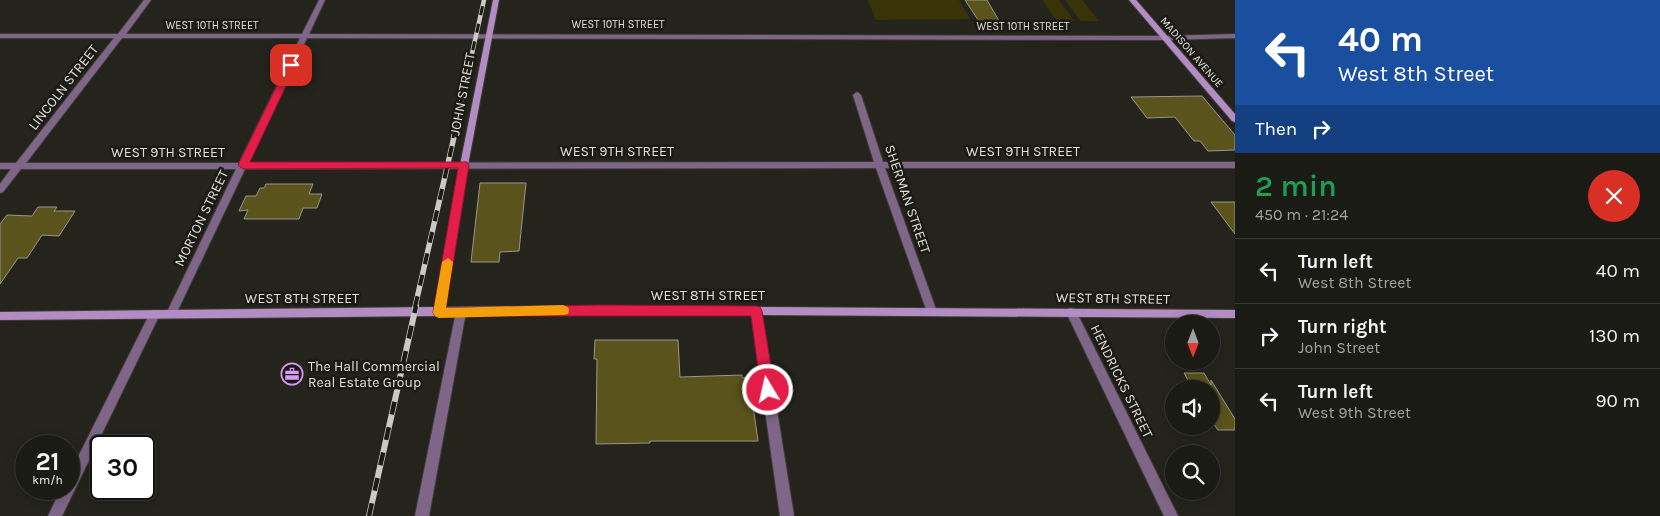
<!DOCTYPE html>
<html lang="en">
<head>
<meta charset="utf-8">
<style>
  :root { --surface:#1b1b16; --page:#24241f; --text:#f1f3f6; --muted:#a0a1a1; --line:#393935 }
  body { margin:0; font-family:Karla,sans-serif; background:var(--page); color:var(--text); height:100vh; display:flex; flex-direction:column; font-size:19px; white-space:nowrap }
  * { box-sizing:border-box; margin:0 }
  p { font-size:16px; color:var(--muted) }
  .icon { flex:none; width:28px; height:28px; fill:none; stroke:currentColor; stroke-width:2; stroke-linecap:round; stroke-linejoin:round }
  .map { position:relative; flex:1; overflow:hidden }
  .sheet { display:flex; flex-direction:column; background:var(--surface); width:425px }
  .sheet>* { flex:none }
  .top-card { background:#1a4fa0; color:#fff; overflow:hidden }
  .needle { width:32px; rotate:180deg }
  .fabs { position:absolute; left:1165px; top:315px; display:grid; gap:10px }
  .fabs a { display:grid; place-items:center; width:55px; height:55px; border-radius:50%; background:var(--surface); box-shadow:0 2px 12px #0003,0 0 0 1px var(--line); font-size:25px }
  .speed { position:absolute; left:15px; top:435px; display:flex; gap:10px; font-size:25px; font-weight:700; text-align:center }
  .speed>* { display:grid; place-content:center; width:65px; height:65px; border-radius:50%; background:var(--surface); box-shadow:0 2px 12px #0003,0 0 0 1px var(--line); line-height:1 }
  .speed small { font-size:12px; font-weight:400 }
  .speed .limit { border:2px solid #111; border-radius:8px; background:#fff; color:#111 }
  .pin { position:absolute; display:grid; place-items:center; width:42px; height:42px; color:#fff; margin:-21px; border-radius:10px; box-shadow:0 2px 8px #0006 }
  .me { position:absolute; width:55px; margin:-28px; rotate:351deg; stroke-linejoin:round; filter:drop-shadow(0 0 4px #0008) }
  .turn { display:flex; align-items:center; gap:18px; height:105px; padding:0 20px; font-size:22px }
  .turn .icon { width:65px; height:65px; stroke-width:2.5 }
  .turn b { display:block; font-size:35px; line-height:42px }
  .then { display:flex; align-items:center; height:48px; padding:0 20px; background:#0003; gap:10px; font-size:19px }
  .round { display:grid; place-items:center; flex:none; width:52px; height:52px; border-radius:26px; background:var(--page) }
  .summary { display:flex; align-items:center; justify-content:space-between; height:85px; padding:0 20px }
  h1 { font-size:30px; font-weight:600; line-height:38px; color:#1e9e55 }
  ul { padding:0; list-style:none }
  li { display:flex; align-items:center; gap:15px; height:65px; padding:0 20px; border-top:1px solid var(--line) }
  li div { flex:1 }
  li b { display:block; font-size:19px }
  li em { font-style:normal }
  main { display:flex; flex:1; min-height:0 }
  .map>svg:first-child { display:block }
</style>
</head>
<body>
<main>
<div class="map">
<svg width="1235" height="516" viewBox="0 0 1235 516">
  <rect width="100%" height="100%" fill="#24241d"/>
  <g fill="#393408">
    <path d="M 868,0 L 959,0 L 970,19 L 876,20 Z"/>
    <path d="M 1042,0 L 1059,0 L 1074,21 L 1057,21 Z"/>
    <path d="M 1065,0 L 1082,0 L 1099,21 L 1081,21 Z"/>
  </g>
  <g fill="#5a531b" stroke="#98978f">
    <path d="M 965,0 L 987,0 L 1002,26 L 982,26 Z"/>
    <path d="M 1202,96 L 1235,135 L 1235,150 L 1208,151 L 1200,141 L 1194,141 L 1175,117 L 1147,118 L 1131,97 Z"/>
    <path d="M 480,183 L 526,183 L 519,251 L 500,252 L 499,262 L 471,262 Z"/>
    <path d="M 266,184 L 313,184 L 309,194 L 322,194 L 317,208 L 303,208 L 299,219 L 244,219 L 248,210 L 239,211 L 246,196 L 256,196 L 260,188 L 264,188 Z"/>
    <path d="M 1211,202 L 1235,202 L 1235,234 Z"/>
    <path d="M 38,207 L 57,207 L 54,211 L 75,211 L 59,236 L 42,235 L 27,258 L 18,258 L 0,284 L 0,224 L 7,215 L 32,216 Z"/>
    <path d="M 595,340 L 678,340 L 680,377 L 742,375 L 742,378 L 749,377 L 758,441 L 650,441 L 650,443 L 596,444 L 597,359 L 594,359 Z"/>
    <path d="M 1184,373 L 1204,373 L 1211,385 L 1211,380 L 1235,419 L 1235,430 L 1218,430 L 1211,420 L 1211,389 L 1193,389 Z"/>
  </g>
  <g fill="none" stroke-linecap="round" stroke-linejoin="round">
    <g stroke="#3e3e38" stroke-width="2">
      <g id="street">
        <path d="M 144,0 L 151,0 L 126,34 L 302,34 L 319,0 L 325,0 L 309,34 L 1165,36 L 1235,34 L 1235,38 L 1165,40 L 307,38 L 248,163 L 874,162 L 853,95 L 857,92 L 861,95 L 883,162 L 1235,162 L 1235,168 L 885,168 L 937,312 L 936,315 L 932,316 L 928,315 L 927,312 L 876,168 L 245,169 L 176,314 L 175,317 L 171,318 L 167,317 L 166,314 L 236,169 L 21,169 L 3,192 L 0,193 L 0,184 L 11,169 L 0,169 L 0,163 L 16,163 L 114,38 L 0,38 L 0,34 L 118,34 ZM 122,38 L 300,38 L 239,163 L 26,163 Z"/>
        <path d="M 756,307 L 760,308 L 761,311 L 794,516 L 780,516 L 751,311 L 752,308 Z"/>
        <path d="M 461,308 L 465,309 L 466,312 L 429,516 L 415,516 L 456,312 L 457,309 Z"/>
        <path d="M 1071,308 L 1075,309 L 1178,516 L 1164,516 L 1066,312 L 1067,309 Z"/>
        <path d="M 155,310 L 159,311 L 160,314 L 62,516 L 48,516 L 61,489 L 69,489 L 69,475 L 151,311 Z"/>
      </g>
    </g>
    <g stroke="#3e3e38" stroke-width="2">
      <g id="secondary">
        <path d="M 493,0 L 499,0 L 468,165 L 445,307 L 598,306 L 1235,310 L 1235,318 L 598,314 L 443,316 L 439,317 L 435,316 L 0,320 L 0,312 L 435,307 L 460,165 Z"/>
        <path d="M 1129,0 L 1136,0 L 1235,114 L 1235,122 L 1232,121 Z"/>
      </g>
    </g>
    <use href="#street" fill="#7f6689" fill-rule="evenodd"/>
    <use href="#secondary" fill="#b48cc4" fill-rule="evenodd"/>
    <g stroke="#cacac5" stroke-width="4.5">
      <path id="rail-far2" d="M 453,138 L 484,0"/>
    </g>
    <g stroke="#cacac5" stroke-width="5.5">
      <path id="rail-far1" d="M 415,307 L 454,137"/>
    </g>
    <g stroke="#cacac5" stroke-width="6">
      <path id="rail" d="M 369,516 L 416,306"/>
    </g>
    <use href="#rail-far2" stroke="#1b1a14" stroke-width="3" stroke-dasharray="9" stroke-linecap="butt"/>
    <use href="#rail-far1" stroke="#1b1a14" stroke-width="4" stroke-dasharray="11" stroke-linecap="butt"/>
    <use href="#rail" stroke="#1b1a14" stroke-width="4.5" stroke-dasharray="13" stroke-linecap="butt"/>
  </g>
  <path fill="#e11d48" stroke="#92132f" d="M 291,62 L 296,65 L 250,162 L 467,162 L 469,165 L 446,308 L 598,305 L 756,306 L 760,307 L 762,311 L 775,390 L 773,394 L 768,396 L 763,394 L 761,390 L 751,316 L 435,316 L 433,313 L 458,168 L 243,169 L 238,165 L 287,65 Z"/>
  <path fill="#f59e0b" d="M 448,258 L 453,262 L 446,308 L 563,305 L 568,307 L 569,310 L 568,314 L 563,315 L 439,318 L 435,316 L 433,313 L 442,262 Z"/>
  <defs>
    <g id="office-ring" transform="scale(1.125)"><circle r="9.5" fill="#1b1a14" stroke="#db99f6" stroke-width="1.5"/><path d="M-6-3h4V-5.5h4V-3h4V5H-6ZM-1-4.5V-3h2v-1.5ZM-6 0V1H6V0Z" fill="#db99f6"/></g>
  </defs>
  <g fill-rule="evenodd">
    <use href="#office-ring" x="292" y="374"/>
  </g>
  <g text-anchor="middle" stroke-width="5" stroke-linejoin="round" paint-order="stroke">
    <g font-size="11" fill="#e0e0db" stroke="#1b1a14">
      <text x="618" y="28">WEST 10TH STREET</text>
      <text x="212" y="29">WEST 10TH STREET</text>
      <text x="1023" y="30">WEST 10TH STREET</text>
      <text transform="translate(1192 52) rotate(49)" y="4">MADISON AVENUE</text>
    </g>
    <g font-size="14" fill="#e0e0db" stroke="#1b1a14">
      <text transform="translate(63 87) rotate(-52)" y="5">LINCOLN STREET</text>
      <text transform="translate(462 94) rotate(-79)" y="5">JOHN STREET</text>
      <text x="617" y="156">WEST 9TH STREET</text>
      <text x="1023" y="156">WEST 9TH STREET</text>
      <text x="168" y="157">WEST 9TH STREET</text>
      <text transform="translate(908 199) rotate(71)" y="5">SHERMAN STREET</text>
      <text transform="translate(201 218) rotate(-64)" y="5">MORTON STREET</text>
      <text x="708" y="300">WEST 8TH STREET</text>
      <text x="302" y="303">WEST 8TH STREET</text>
      <text transform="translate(1113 298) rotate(1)" y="5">WEST 8TH STREET</text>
      <text transform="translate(1122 381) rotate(64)" y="5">HENDRICKS STREET</text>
    </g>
    <g font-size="14" fill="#e0e0db" stroke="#1b1a14" text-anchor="start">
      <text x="308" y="371">The Hall Commercial<tspan x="308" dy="16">Real Estate Group</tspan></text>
    </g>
  </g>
</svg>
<div class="fabs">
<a><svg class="needle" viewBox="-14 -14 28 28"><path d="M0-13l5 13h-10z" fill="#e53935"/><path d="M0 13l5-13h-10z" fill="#a0a1a1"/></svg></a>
<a><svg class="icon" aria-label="sound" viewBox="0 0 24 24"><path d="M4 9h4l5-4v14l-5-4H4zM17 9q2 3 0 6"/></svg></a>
<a><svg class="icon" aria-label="search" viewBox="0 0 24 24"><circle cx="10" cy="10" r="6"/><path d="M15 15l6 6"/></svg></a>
</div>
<div class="speed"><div>21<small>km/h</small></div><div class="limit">30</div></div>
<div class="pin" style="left:291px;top:65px;background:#d93025"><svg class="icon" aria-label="arrive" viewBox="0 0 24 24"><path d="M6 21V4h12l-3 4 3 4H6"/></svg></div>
<svg class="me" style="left:768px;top:390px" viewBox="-20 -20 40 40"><circle r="17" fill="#e11d48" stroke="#fff" stroke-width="3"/><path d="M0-11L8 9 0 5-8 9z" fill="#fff"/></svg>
</div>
<section class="sheet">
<div class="top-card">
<div class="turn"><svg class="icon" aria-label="left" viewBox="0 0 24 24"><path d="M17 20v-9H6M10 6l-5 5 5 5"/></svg><div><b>40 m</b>West 8th Street</div></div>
<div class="then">Then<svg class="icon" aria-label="right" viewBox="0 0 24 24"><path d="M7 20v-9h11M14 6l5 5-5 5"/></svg></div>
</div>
<div class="summary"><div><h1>2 min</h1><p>450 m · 21:24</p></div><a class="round" style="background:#d93025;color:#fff"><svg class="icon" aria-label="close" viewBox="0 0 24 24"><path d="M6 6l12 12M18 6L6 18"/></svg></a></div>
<ul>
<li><svg class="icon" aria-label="left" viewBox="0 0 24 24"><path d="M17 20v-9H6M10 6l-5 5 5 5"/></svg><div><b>Turn left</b><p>West 8th Street</p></div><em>40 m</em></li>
<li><svg class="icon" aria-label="right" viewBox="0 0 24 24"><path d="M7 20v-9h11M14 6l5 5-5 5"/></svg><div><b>Turn right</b><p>John Street</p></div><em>130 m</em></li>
<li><svg class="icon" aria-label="left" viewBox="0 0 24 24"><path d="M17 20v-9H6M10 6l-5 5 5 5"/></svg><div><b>Turn left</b><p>West 9th Street</p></div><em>90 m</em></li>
</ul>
</section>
</main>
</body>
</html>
